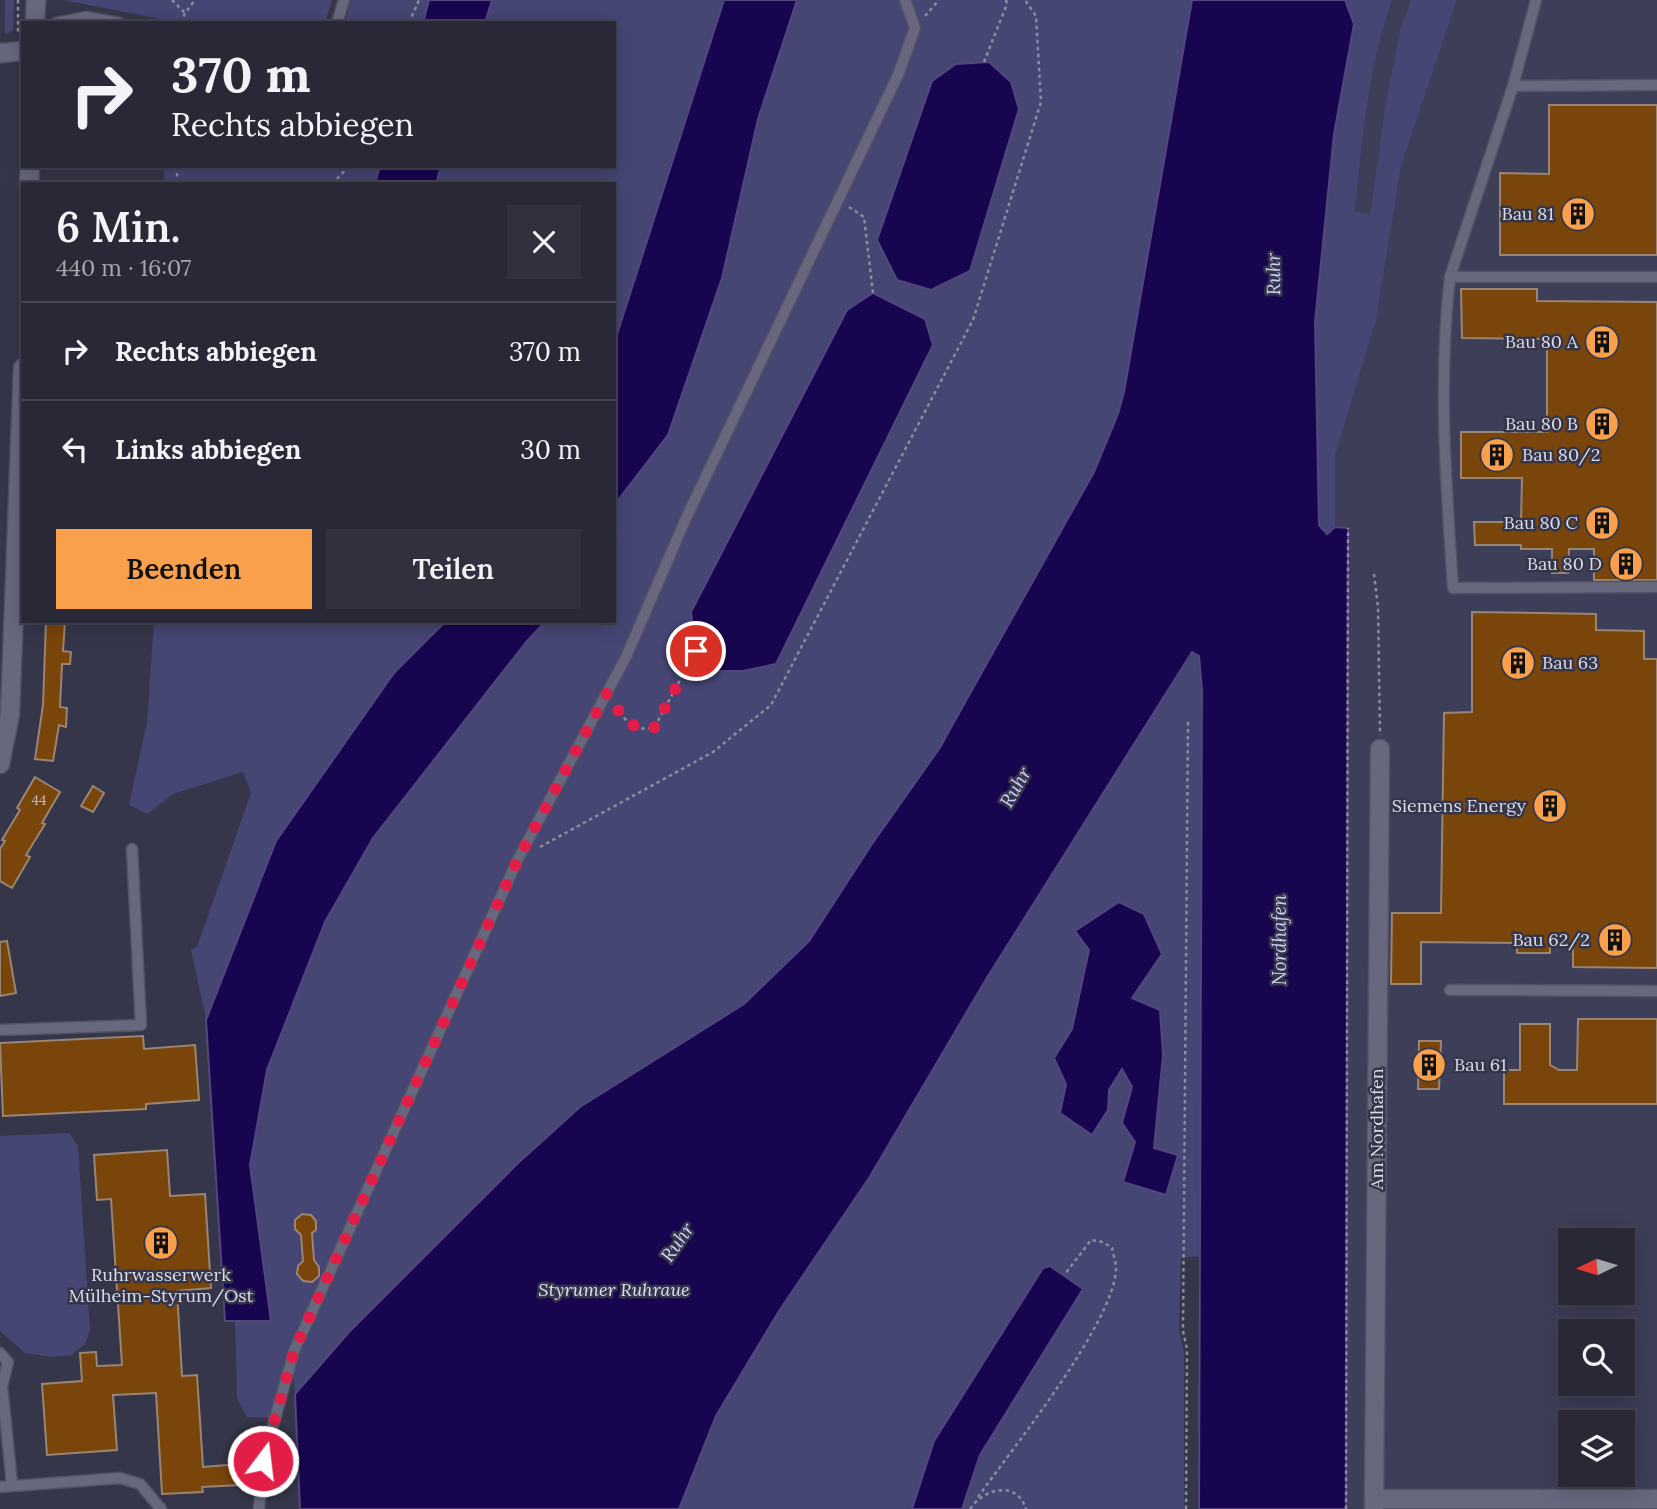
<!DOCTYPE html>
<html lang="de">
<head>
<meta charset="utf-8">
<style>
  :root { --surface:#282837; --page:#30303f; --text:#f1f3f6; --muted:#a5a6ad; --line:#444452; --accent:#f8a04b }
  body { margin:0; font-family:Lora,serif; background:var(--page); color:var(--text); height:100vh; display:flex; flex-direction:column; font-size:26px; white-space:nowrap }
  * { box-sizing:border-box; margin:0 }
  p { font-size:23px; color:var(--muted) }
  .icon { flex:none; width:38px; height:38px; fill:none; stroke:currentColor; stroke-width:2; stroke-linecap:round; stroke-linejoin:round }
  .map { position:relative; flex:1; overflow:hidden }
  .side { position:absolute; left:21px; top:182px; width:595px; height:441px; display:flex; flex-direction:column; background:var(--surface); border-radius:0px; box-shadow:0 4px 18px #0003,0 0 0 2px var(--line) }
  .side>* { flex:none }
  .banner { position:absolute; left:21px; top:21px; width:595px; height:147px; border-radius:0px; box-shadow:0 4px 18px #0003,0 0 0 2px var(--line); background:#282837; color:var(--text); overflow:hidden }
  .needle { width:46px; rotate:265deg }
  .buttons { position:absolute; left:1558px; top:1228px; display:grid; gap:14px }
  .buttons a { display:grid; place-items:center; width:77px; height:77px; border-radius:0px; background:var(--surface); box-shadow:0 4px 18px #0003,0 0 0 2px var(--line); font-size:35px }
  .pin { position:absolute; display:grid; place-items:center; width:60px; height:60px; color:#fff; margin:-30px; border:4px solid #fff; border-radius:50%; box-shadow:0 2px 7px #0007 }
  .me { position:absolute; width:77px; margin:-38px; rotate:15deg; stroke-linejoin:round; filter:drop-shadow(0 0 5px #0008) }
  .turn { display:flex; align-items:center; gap:24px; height:147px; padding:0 35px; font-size:32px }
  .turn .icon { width:91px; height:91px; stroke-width:2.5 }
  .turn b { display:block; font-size:49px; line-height:60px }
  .round { display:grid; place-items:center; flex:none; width:74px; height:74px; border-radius:0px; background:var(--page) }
  .summary { display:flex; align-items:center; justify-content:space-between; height:119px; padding:0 35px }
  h1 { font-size:42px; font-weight:600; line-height:52px }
  .action { display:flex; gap:14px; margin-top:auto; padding:14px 35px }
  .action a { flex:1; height:80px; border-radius:0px; background:var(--accent); color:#111; font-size:28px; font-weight:600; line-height:80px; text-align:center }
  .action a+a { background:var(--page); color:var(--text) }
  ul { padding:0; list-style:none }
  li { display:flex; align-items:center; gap:21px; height:98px; padding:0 35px; border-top:2px solid var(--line) }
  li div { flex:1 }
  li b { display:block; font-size:26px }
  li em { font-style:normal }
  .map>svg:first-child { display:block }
</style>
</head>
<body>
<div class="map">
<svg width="1657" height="1509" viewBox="0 0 1657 1509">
  <rect width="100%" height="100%" fill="#353649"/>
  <path fill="#3d3e58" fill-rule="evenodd" d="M 1388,0 L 1657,0 L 1657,1509 L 1346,1509 L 1348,529 L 1335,527 L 1334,330 L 1360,100 ZM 1570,1241 L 1622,1241 L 1622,1293 L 1570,1293 ZM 1570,1332 L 1622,1332 L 1622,1384 L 1570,1384 ZM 1570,1423 L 1622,1423 L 1622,1475 L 1570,1475 Z"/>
  <g fill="#454674" fill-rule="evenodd">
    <path d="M 5,0 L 14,0 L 13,31 L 5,34 Z"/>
    <path d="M 63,0 L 332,0 L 325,23 L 182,23 Z"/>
    <path d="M 351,0 L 429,0 L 423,23 L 345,23 Z"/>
    <path d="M 492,0 L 1333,0 L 1191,652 L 1199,656 L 1202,690 L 1201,1256 L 1181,1258 L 1179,1331 L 1184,1352 L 1184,1509 L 962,1509 L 1050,1266 L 1043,1268 L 934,1441 L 912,1509 L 308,1509 L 301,1386 L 295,1394 L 293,1376 L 281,1418 L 247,1417 L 237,1398 L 235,1322 L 271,1321 L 250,1166 L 214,1167 L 205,1014 L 191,950 L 197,947 L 251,793 L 243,772 L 173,794 L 147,814 L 129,805 L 147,722 L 154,621 L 614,621 L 614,184 L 436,184 L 441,166 L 614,166 L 614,23 L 485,23 ZM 873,293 L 714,671 L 696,651 L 691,612 L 847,311 Z"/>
    <path d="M 1345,0 L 1392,0 C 1368,68 1362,139 1355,211 L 1370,215 L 1385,108 L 1400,30 L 1411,0 L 1457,0 L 1401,166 L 1376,320 L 1335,455 L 1335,527 L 1327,534 L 1319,525 L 1315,322 L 1334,134 L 1354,24 Z"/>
    <path d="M 164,166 L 380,166 L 375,184 L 164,184 Z"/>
    <path d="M 69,1133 L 78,1146 L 90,1330 L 85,1344 L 71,1355 L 53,1357 L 25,1353 L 0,1331 L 0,1136 Z"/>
  </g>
  <g fill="#180550" stroke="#52467e" stroke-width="2">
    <path d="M 429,0 L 492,0 L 485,23 L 423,23 Z"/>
    <path d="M 724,0 L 797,0 L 758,119 L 722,278 L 668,435 L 615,504 L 619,541 L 614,546 L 614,344 Z"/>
    <path d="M 1192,0 L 1345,0 L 1354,24 L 1334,134 L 1315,322 L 1319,525 L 1327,534 L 1335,527 L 1348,528 L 1346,1509 L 1199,1509 L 1202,690 L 1199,656 L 1192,652 L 988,976 L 869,1178 L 779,1311 L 716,1416 L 679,1509 L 300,1509 L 295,1394 L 350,1331 L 517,1164 L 580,1107 L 744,1004 L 809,941 L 872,844 L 939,749 L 1094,472 L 1118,414 L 1124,392 Z"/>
    <path d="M 989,62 L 1011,82 L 1019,109 L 970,271 L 931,290 L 897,280 L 877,240 L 932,81 L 956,64 Z"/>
    <path d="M 380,166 L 441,166 L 436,184 L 375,184 Z"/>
    <path d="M 873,293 L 925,319 L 933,345 L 776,664 L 743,671 L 714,671 L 696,651 L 691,612 L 847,310 Z"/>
    <path d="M 446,621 L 546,621 L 527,641 L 373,838 L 325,922 L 267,1070 L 250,1165 L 271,1321 L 225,1321 L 206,1020 L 276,841 L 394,673 Z"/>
    <path d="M 1119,902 L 1144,914 L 1162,954 L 1132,998 L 1160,1010 L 1163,1055 L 1154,1148 L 1178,1155 L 1166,1195 L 1123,1182 L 1135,1142 L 1122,1123 L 1132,1087 L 1122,1069 L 1109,1090 L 1108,1110 L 1092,1135 L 1060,1113 L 1066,1084 L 1054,1058 L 1072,1029 L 1089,950 L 1075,931 Z"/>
    <path d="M 1050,1266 L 1083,1289 L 980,1455 L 962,1509 L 912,1509 L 934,1441 L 1043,1268 Z"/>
  </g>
  <g fill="#79450b" stroke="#998574" stroke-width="2">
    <path d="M 1549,105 L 1657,105 L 1657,255 L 1500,255 L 1500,173 L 1549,174 Z"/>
    <path d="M 1461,289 L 1537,289 L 1537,301 L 1657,302 L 1657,580 L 1594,580 L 1594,549 L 1569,549 L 1568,573 L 1552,573 L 1552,549 L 1521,549 L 1521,545 L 1475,545 L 1474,522 L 1521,522 L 1522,478 L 1461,478 L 1461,432 L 1547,432 L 1547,339 L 1462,338 Z"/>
    <path d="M 1472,612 L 1596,614 L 1596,630 L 1644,631 L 1644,659 L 1657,659 L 1657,968 L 1573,967 L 1573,943 L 1550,943 L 1550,953 L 1517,953 L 1517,943 L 1421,942 L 1421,984 L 1391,984 L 1392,913 L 1441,913 L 1444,713 L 1472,712 Z"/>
    <path d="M 46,621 L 65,621 L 63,651 L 71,652 L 70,664 L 62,664 L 60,707 L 67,708 L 66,727 L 59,725 L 53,761 L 35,759 L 43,705 Z"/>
    <path d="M 35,777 L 60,792 L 42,823 L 45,824 L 26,855 L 30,857 L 12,888 L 0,881 L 0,849 L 5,841 L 2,840 L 20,810 L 17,808 Z"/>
    <path d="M 93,786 L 104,793 L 93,812 L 81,806 Z"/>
    <path d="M 7,941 L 16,993 L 0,996 L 0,942 Z"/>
    <path d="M 1578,1019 L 1657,1019 L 1657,1104 L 1504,1104 L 1504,1070 L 1520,1070 L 1520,1024 L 1550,1024 L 1550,1065 L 1559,1070 L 1577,1070 Z"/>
    <path d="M 143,1036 L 144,1049 L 195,1045 L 199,1100 L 146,1104 L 146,1109 L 3,1116 L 0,1043 Z"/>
    <path d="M 1419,1041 L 1441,1041 L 1439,1089 L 1418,1089 Z"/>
    <path d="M 167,1150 L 170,1196 L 205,1194 L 211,1288 L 177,1291 L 182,1376 L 197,1375 L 203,1467 L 239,1464 L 240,1485 L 202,1487 L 203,1492 L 162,1494 L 156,1393 L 113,1395 L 117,1450 L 47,1455 L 42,1384 L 82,1381 L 80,1353 L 96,1352 L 97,1366 L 122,1365 L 111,1199 L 97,1200 L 94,1155 Z"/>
    <path d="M 302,1214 L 311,1215 L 316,1221 L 316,1230 L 312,1233 L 314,1260 L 319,1267 L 319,1276 L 312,1282 L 303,1281 L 297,1274 L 298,1266 L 303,1261 L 301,1235 L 295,1229 L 295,1220 Z"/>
  </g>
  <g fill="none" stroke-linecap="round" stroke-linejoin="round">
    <g stroke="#515263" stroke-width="13">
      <g id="lane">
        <path d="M 56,23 L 86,17 L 119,23"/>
        <path d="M 337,23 L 344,0"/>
        <path d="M 1513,86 L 1536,0"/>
        <path d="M 1450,277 L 1513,86 L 1657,85"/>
        <path d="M 1657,277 L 1450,277 C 1438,379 1446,484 1453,588 L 1657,587"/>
        <path d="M 1450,990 L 1657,991"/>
        <path d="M 0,1030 L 141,1025 L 132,849"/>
        <path d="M 0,1353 L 8,1362 L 2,1386 L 12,1484"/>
        <path d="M 0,1487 L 120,1478 L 140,1484 L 161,1509"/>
        <path d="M 259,1509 L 263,1461 L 294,1351 L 518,859 L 626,657 L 687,516 L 898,75 L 915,28 L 905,0"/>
      </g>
    </g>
    <g stroke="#515263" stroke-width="21">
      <g id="street">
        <path d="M 0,53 L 23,51"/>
        <path d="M 1374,1499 L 1657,1499"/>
        <path d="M 1374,1509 L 1380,749"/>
      </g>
    </g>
    <g stroke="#515263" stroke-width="21">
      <g id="secondary">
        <path d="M 35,23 L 36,0"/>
        <path d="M 29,184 L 30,166"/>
        <path d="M 0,764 L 10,714 L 23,368"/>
      </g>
    </g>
    <g stroke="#8b8c9c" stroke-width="2.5" stroke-dasharray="3.5 3.5" stroke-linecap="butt">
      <path d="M 18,0 L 18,35"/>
      <path d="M 172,0 L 185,13"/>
      <path d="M 925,16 L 939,0"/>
      <path d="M 181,23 L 185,13 L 195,0"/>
      <path d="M 409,23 L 419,0"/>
      <path d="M 984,62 L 1007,4 L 1006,0"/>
      <path d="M 177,166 L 177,184"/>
      <path d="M 332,184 L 349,166"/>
      <path d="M 849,207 L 864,217 L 873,293"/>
      <path d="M 1374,574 L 1378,607 L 1380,735"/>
      <path d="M 616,706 C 627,723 632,731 654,728 L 696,651"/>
      <path d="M 540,847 L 713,752 L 771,705 L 973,320 L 1041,102 L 1036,16 L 1025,0"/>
      <path d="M 978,1497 C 1012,1449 1114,1323 1116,1269 C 1116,1262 1113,1254 1112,1248 L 1103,1242 L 1091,1240 L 1065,1274"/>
      <path d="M 970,1509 C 984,1488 1017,1480 1026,1509"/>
      <path d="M 1186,1509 L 1187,1349 L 1183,1331 L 1188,719"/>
      <path d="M 1346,1509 L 1348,528"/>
    </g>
    <use href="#lane" stroke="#67687e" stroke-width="10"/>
    <use href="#street" stroke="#67687e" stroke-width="18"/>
    <use href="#secondary" stroke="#67687e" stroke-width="18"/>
  </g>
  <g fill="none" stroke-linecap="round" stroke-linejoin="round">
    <path stroke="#e11d48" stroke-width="12" stroke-dasharray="0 21.6" d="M 263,1461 L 294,1351 L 518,859 L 607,693 C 621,714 627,731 654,728 L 696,651"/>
  </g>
  <defs>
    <g id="building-disc" transform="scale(1.75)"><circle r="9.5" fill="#f8a04b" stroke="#353649"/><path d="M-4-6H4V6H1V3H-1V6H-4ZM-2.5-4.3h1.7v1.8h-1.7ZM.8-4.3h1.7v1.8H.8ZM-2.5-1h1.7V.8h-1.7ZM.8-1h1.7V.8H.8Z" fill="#111"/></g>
  </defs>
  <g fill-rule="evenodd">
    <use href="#building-disc" x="1578" y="214"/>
    <use href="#building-disc" x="1602" y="342"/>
    <use href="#building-disc" x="1602" y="424"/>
    <use href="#building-disc" x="1497" y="455"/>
    <use href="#building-disc" x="1602" y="523"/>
    <use href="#building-disc" x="1626" y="564"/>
    <use href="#building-disc" x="1518" y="663"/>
    <use href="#building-disc" x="1550" y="806"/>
    <use href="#building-disc" x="1615" y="940"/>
    <use href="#building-disc" x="1429" y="1065"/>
    <use href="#building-disc" x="161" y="1243"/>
  </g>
  <g text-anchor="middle" stroke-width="5" stroke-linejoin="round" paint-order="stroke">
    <g font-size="14" fill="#c2b6b2">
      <text x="39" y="805">44</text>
    </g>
    <g font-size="18" fill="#dbdce9" stroke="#353649" text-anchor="end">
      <text x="1554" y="220">Bau 81</text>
      <text x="1578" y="348">Bau 80 A</text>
      <text x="1578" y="430">Bau 80 B</text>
      <text x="1522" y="461" text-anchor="start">Bau 80/2</text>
      <text x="1578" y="529">Bau 80 C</text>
      <text x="1602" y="570">Bau 80 D</text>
      <text x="1542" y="669" text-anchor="start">Bau 63</text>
      <text x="1526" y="812">Siemens Energy</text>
      <text x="1590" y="946">Bau 62/2</text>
      <text x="1454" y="1071" text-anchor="start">Bau 61</text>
      <text x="161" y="1281" text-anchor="middle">Ruhrwasserwerk<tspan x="161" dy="21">Mülheim-Styrum/Ost</tspan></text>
    </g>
    <g font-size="18" fill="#dbdce9" stroke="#353649">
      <text transform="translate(1377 1129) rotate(-90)" y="6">Am Nordhafen</text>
    </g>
    <g font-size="18" font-style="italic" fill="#dcdef4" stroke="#353649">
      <text x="614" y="1296">Styrumer Ruhraue</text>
    </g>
    <g font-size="19" font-style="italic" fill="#cbcdf9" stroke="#353649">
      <text transform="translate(1273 274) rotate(-91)" y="7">Ruhr</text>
      <text transform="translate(1015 787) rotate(-60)" y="7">Ruhr</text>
      <text transform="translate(1279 940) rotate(-90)" y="7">Nordhafen</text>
      <text transform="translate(677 1242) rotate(-55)" y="7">Ruhr</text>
    </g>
  </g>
</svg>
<div class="buttons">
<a><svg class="needle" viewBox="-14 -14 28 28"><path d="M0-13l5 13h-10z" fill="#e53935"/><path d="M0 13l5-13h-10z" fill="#a5a6ad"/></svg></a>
<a><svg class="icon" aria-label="search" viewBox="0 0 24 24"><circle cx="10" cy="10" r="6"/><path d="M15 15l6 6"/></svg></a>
<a><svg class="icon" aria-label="layers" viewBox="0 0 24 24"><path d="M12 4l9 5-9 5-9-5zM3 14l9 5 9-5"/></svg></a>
</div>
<div class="pin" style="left:696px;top:651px;background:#d93025"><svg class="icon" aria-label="arrive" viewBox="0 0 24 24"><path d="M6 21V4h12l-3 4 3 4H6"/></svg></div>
<svg class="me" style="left:263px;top:1461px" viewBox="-20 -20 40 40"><circle r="17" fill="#e11d48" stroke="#fff" stroke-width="3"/><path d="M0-11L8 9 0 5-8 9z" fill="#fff"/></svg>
<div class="banner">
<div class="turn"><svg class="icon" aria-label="right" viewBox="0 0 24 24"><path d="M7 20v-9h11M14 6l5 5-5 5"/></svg><div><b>370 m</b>Rechts abbiegen</div></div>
</div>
<section class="side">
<div class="summary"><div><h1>6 Min.</h1><p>440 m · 16:07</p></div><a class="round"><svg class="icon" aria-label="close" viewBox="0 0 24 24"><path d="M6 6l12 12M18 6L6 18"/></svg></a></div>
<ul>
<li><svg class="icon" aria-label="right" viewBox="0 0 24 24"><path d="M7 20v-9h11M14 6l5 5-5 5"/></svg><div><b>Rechts abbiegen</b></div><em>370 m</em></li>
<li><svg class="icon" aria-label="left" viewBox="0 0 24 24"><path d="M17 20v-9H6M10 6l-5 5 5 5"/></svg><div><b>Links abbiegen</b></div><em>30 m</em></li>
</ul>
<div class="action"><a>Beenden</a><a>Teilen</a></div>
</section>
</div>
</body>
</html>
